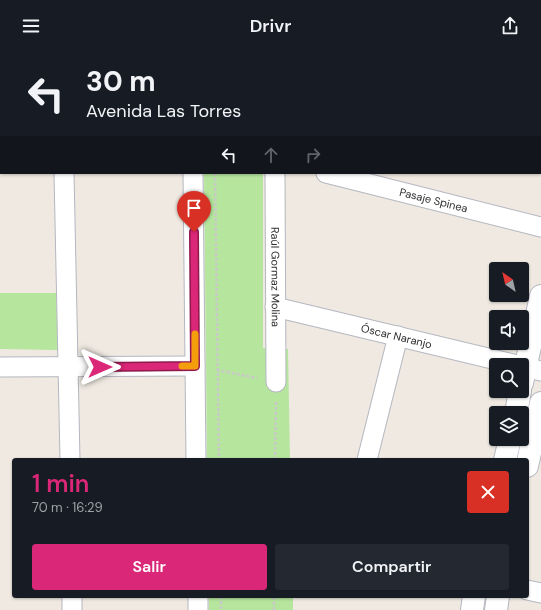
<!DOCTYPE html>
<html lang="es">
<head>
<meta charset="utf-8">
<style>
  :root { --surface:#171b24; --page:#242831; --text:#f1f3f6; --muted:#9ea1a6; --accent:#db2777 }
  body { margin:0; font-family:"DM Sans",sans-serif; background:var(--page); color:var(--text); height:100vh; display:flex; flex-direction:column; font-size:15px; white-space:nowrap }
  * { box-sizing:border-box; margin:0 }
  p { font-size:13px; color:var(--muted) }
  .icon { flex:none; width:22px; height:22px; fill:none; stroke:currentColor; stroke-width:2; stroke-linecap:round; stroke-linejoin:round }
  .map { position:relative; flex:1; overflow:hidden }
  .sheet { position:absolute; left:12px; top:406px; width:517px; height:140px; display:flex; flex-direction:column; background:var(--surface); border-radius:4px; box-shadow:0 1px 3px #0004 }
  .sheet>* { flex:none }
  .guide { position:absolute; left:0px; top:0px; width:541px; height:122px; box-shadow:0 1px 3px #0004; background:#171b24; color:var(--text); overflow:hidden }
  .needle { width:26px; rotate:326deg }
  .controls { position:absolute; left:489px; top:210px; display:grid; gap:8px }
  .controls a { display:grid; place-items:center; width:40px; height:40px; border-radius:4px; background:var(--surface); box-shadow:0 1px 3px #0004; font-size:20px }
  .pin { position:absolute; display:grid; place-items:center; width:34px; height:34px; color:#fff; margin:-41px -17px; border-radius:50% 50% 50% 0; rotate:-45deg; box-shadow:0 0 4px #0007 }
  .pin .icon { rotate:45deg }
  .me { position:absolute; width:44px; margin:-22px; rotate:90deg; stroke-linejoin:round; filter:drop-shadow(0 0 3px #0008) }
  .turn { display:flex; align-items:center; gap:14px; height:84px; padding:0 20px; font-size:18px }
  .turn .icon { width:52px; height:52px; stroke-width:2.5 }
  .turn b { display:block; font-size:28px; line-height:34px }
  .lanes { display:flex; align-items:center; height:38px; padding:0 20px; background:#0003; justify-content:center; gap:20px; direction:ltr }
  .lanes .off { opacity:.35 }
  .round { display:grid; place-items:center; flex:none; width:42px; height:42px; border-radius:4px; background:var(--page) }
  .headline { display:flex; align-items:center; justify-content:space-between; height:68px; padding:0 20px }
  h1 { font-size:24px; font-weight:600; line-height:30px; color:var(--accent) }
  .action { display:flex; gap:8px; margin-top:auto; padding:8px 20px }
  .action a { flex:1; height:46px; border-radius:4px; background:var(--accent); color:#fff; font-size:16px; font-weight:600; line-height:46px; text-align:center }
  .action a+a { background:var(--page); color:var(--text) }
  header { display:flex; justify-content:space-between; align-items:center; height:52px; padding:0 20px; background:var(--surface); font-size:18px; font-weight:600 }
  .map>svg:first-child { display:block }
</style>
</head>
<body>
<header><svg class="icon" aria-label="menu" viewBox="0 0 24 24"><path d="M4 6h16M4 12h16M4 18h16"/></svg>Drivr<svg class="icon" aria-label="share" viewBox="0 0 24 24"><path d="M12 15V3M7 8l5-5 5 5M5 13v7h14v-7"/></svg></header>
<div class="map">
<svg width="541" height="558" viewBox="0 0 541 558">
  <rect width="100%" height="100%" fill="#efe9e1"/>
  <g fill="#b6e59e">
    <path d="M 204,121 L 263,121 L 263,296 L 288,297 L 290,408 L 207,408 Z"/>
    <path d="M 0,241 L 56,241 L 58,298 L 0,297 Z"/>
    <rect x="209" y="544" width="84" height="14"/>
  </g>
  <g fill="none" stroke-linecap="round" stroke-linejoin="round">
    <g stroke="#b4b7c1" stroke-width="21">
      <g id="street">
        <path d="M 191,0 L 191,1"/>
        <path d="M 274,0 L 274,1"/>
        <path d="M 386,0 L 390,1"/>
        <path d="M 68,1 L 68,0"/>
        <path d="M 540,40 L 541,40"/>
        <path d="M 0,52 L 1,52"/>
        <path d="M 64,121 L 70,408"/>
        <path d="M 193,121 L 196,408"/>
        <path id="s1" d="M 275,121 L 276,330"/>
        <path id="s2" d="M 326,121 L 541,175"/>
        <path id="s3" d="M 275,255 L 517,313"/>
        <path d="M 522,314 L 541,319"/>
        <path d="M 0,315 L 195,314"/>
        <path d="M 367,408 L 398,284"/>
        <path d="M 527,538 L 541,541"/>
        <path d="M 72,544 L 72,558"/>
        <path d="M 198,544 L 198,558"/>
      </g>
    </g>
    <g stroke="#b4b7c1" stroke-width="24">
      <g id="secondary">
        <path d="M 522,331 L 541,244"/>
        <path d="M 516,361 L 520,339"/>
        <path d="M 505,408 L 510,387"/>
        <path d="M 527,414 L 541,351"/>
        <path d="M 472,558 L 474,544"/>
        <path d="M 496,558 L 498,544"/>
      </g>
    </g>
    <g stroke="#c9c9c9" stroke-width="2.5" stroke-dasharray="3 2" stroke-linecap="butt">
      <path d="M 213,0 L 213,1"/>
      <path d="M 215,121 L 219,408"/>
      <path d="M 217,318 L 257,326"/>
      <path d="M 275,408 L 276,348"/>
      <path d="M 221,544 L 221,558"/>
      <path d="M 274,558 L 274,544"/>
    </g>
    <use href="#street" stroke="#fff" stroke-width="19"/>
    <use href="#secondary" stroke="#fff" stroke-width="22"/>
  </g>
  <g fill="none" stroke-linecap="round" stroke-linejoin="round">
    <g stroke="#8e194d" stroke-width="10">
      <path id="route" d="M 100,315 L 195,314 L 194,180"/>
    </g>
    <use href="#route" stroke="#db2777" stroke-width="7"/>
    <path stroke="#f59e0b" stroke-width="7" d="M 182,314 L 195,314 L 195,282"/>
  </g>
  <g text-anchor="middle" stroke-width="3" stroke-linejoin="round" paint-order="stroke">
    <g font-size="11" fill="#2e2e2e" stroke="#fff">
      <text dy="4" stroke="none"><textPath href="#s2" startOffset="111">Pasaje Spinea</textPath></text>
      <text dy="4" stroke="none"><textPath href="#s1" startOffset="104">Raúl Gormaz Molina</textPath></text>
      <text dy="4" stroke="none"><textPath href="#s3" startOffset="125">Óscar Naranjo</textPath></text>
    </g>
  </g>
</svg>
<div class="controls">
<a><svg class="needle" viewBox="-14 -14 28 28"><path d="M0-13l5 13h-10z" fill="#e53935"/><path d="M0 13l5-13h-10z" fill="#9ea1a6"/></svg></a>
<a><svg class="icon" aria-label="sound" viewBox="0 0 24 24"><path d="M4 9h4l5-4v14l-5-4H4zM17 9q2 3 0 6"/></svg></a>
<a><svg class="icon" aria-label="search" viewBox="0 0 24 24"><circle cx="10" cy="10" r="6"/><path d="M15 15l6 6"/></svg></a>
<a><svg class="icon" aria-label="layers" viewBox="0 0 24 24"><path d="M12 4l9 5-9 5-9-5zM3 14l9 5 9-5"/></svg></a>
</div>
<div class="pin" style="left:194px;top:180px;background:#d93025"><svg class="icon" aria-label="arrive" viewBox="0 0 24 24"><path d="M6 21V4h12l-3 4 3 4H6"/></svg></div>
<svg class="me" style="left:100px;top:315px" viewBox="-20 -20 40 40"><path d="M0-17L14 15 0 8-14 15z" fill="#db2777" stroke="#fff" stroke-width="4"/></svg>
<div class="guide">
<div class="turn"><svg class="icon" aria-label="left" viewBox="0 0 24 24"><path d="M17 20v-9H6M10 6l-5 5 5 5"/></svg><div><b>30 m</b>Avenida Las Torres</div></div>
<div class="lanes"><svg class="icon" aria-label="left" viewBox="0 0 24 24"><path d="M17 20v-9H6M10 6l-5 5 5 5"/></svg><svg class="icon off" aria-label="ahead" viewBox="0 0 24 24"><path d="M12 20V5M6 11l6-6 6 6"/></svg><svg class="icon off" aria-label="right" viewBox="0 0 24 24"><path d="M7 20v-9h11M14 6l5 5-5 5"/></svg></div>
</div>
<section class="sheet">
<div class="headline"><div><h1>1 min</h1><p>70 m · 16:29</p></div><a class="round" style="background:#d93025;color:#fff"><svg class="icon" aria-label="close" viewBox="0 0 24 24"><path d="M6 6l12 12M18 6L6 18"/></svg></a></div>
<div class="action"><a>Salir</a><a>Compartir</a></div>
</section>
</div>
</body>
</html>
